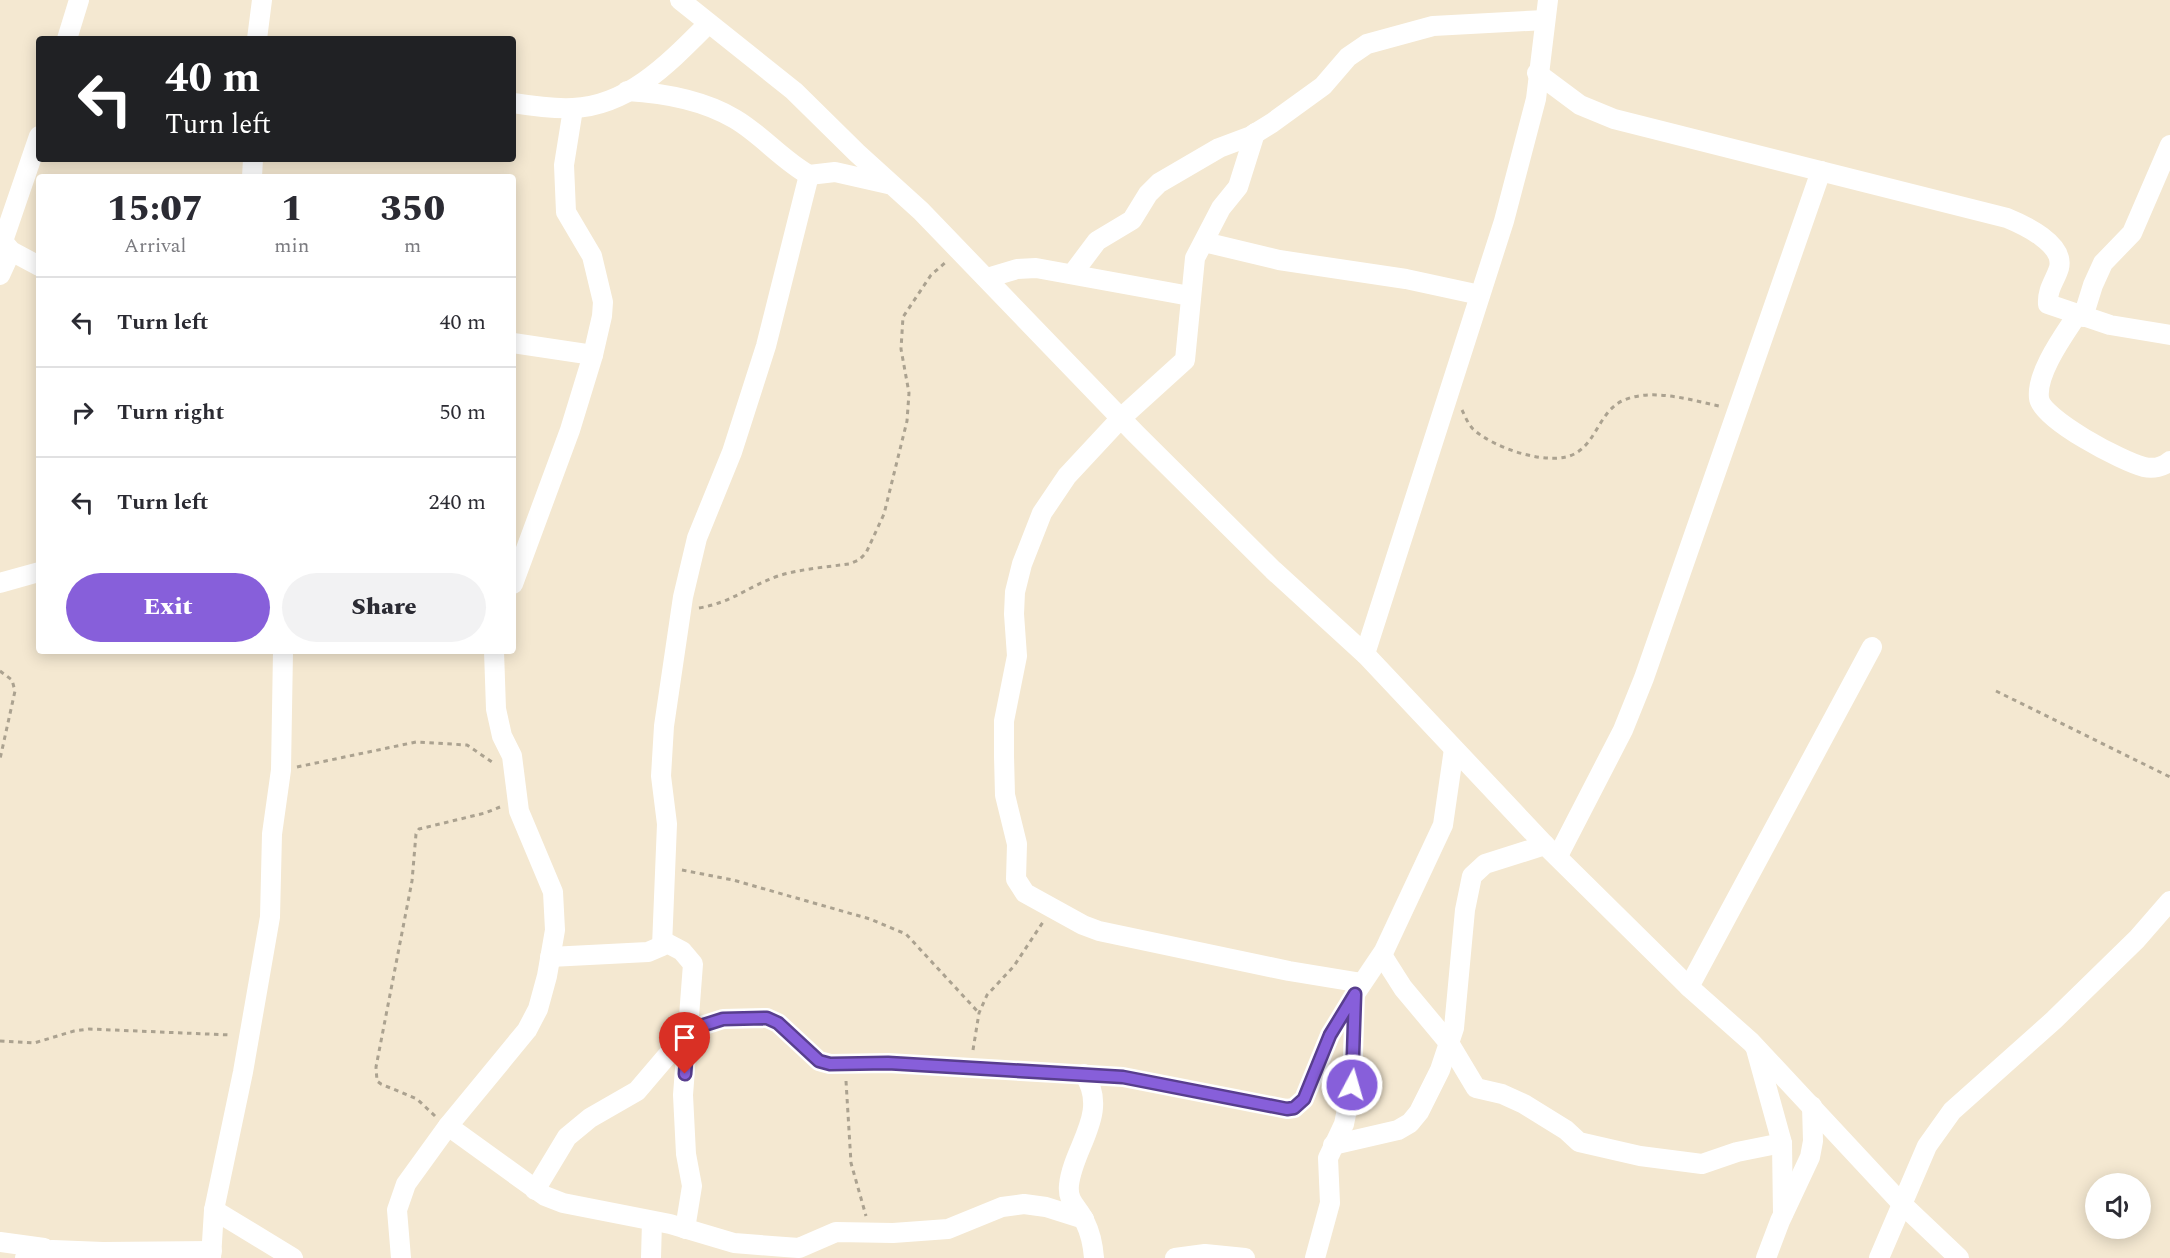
<!DOCTYPE html>
<html lang="en">
<head>
<meta charset="utf-8">
<style>
  :root { --surface:#fff; --page:#f2f2f3; --text:#2b2b33; --muted:#7c7c81; --line:#e1e1e2; --accent:#875fda }
  body { margin:0; font-family:Spectral,serif; background:var(--page); color:var(--text); height:100vh; display:flex; flex-direction:column; font-size:22px; white-space:nowrap }
  * { box-sizing:border-box; margin:0 }
  p { font-size:20px; color:var(--muted) }
  .icon { flex:none; width:33px; height:33px; fill:none; stroke:currentColor; stroke-width:2; stroke-linecap:round; stroke-linejoin:round }
  .map { position:relative; flex:1; overflow:hidden }
  .drawer { position:absolute; left:36px; top:174px; width:480px; height:480px; display:flex; flex-direction:column; background:var(--surface); border-radius:6px; box-shadow:0 3px 15px #0003 }
  .drawer>* { flex:none }
  .hud { position:absolute; left:36px; top:36px; width:480px; height:126px; border-radius:6px; box-shadow:0 3px 15px #0003; background:#202124; color:#fff; overflow:hidden }
  .controls { position:absolute; left:2085px; top:1173px; display:grid; gap:12px }
  .controls a { display:grid; place-items:center; width:66px; height:66px; border-radius:50%; background:var(--surface); box-shadow:0 3px 15px #0003; font-size:30px }
  .pin { position:absolute; display:grid; place-items:center; width:51px; height:51px; color:#fff; margin:-62px -26px; border-radius:50% 50% 50% 0; rotate:-45deg; box-shadow:0 0 6px #0007 }
  .pin .icon { rotate:45deg }
  .me { position:absolute; width:66px; margin:-33px; rotate:6deg; stroke-linejoin:round; filter:drop-shadow(0 0 4px #0008) }
  .turn { display:flex; align-items:center; gap:21px; height:126px; padding:0 30px; font-size:27px }
  .turn .icon { width:78px; height:78px; stroke-width:2.5 }
  .turn b { display:block; font-size:42px; line-height:51px }
  .eta { display:flex; justify-content:space-evenly; align-items:center; height:102px; text-align:center }
  .eta b { font-size:36px; font-weight:800; line-height:42px }
  .cta { display:flex; gap:12px; margin-top:auto; padding:12px 30px }
  .cta a { flex:1; height:69px; border-radius:36px; background:var(--accent); color:#fff; font-size:24px; font-weight:800; line-height:69px; text-align:center }
  .cta a+a { background:var(--page); color:var(--text) }
  ul { padding:0; list-style:none }
  li { display:flex; align-items:center; gap:18px; height:90px; padding:0 30px; border-top:2px solid var(--line) }
  li div { flex:1 }
  li b { display:block; font-size:22px }
  li em { font-style:normal }
  .map>svg:first-child { display:block }
</style>
</head>
<body>
<div class="map">
<svg width="2170" height="1258" viewBox="0 0 2170 1258">
  <rect width="100%" height="100%" fill="#f4e8d1"/>
  <g fill="none" stroke-linecap="round" stroke-linejoin="round">
    <g stroke="#aba290" stroke-width="3" stroke-dasharray="4.5 4.5" stroke-linecap="butt">
      <path d="M 1462,410 C 1465,416 1468,424 1473,429 C 1493,448 1551,468 1576,453 C 1597,441 1600,410 1624,400 C 1653,388 1691,400 1719,406"/>
      <path d="M 699,608 C 733,602 747,587 778,576 C 800,569 826,567 849,564 L 859,560 L 866,553 L 884,514 L 907,421 L 909,393 L 901,349 L 903,317 L 931,275 L 947,261"/>
      <path d="M 0,671 L 12,680 L 15,691 L 0,759"/>
      <path d="M 1996,691 L 2170,777"/>
      <path d="M 297,767 L 416,742 L 467,745 L 495,764"/>
      <path d="M 682,870 L 733,880 L 870,919 L 906,934 L 979,1013"/>
      <path d="M 0,1041 L 34,1043 L 74,1031 L 89,1029 L 231,1035"/>
      <path d="M 973,1050 L 979,1013 L 987,995 L 1014,966 L 1043,922"/>
      <path d="M 846,1081 L 851,1163 L 866,1216"/>
      <path d="M 435,1116 L 417,1099 L 381,1084 L 377,1081 L 376,1067 L 412,881 L 416,834 L 419,829 L 485,813 L 500,807"/>
    </g>
    <g stroke="#fff" stroke-width="20">
      <path d="M 680,0 L 794,91 L 857,153 L 921,211 L 1136,434 L 1273,570 L 1365,654 L 1545,845 L 1689,987 L 1751,1042 L 1903,1205 L 1959,1258"/>
      <path d="M 67,39 L 79,0"/>
      <path d="M 257,39 L 262,0"/>
      <path d="M 1537,73 L 1580,105 L 1614,119 L 2007,218 C 2024,225 2065,244 2059,268 C 2055,281 2047,289 2048,304 L 2110,325 L 2170,335"/>
      <path d="M 627,91 C 664,93 703,100 735,119 C 762,135 782,160 809,175 L 835,172 L 888,184"/>
      <path d="M 513,103 C 532,106 554,109 573,108 C 629,106 671,61 708,24"/>
      <path d="M 1255,133 L 1238,187 L 1221,208 L 1195,258 L 1185,360 L 1121,418 L 1067,476 L 1042,513 L 1022,564 L 1015,592 L 1014,614 L 1017,656 L 1004,721 L 1004,756 L 1005,795 L 1017,844 L 1016,879 L 1025,893 L 1083,925 L 1099,931 L 1289,971 L 1362,983"/>
      <path d="M 252,177 L 253,159"/>
      <path d="M 0,238 L 11,251 L 39,266"/>
      <path d="M 3,241 L 39,136"/>
      <path d="M 1204,242 L 1279,260 L 1406,279 L 1480,295"/>
      <path d="M 1073,273 L 1097,241 L 1132,220 L 1148,194 L 1159,183 L 1219,148 L 1251,136 L 1272,123 L 1323,86 L 1348,57 L 1367,44 L 1433,26 L 1545,20"/>
      <path d="M 0,275 L 11,251"/>
      <path d="M 987,278 L 1017,269 L 1036,268 L 1190,296"/>
      <path d="M 2077,315 C 2064,335 2036,373 2039,398 C 2041,419 2123,462 2144,467 C 2153,469 2163,467 2170,461"/>
      <path d="M 2083,317 L 2093,285 L 2103,263 L 2132,233 L 2170,145"/>
      <path d="M 513,343 L 593,355"/>
      <path d="M 0,583 L 39,572"/>
      <path d="M 513,584 L 570,430 L 593,355 L 602,316 L 603,302 L 592,256 L 566,212 L 564,165 L 573,109"/>
      <path d="M 1365,654 L 1504,221 L 1536,99 L 1548,0"/>
      <path d="M 1558,856 L 1623,730 L 1644,678 L 1821,171"/>
      <path d="M 663,941 L 682,951 L 693,964 L 683,1095 L 686,1154 L 692,1186 L 685,1229"/>
      <path d="M 1382,955 L 1403,988 L 1449,1043 L 1476,1088 L 1502,1094 L 1524,1104 L 1566,1130 L 1579,1142 L 1640,1156 L 1702,1164 L 1737,1152 L 1782,1143"/>
      <path d="M 550,957 L 648,952 L 662,946 L 667,824 L 661,776 L 664,726 L 683,597 L 697,538 L 732,452 L 766,346 L 809,175"/>
      <path d="M 1689,987 L 1872,647"/>
      <path d="M 1756,1049 L 1782,1143 L 1783,1214"/>
      <path d="M 1084,1074 C 1110,1113 1073,1147 1069,1185 C 1067,1203 1079,1207 1085,1222 C 1091,1234 1093,1245 1094,1258"/>
      <path d="M 448,1126 L 545,1196 L 563,1203 L 670,1224 L 734,1243 L 785,1247 L 799,1248 L 836,1232 L 893,1233 L 948,1229 L 1002,1207 L 1024,1204 L 1046,1207 L 1084,1219"/>
      <path d="M 1333,1145 L 1398,1130 L 1410,1123 L 1419,1112 L 1440,1070 L 1454,1028 L 1465,910 L 1472,876 L 1485,864 L 1545,845"/>
      <path d="M 535,1190 L 567,1137 L 590,1118 L 637,1091 L 689,1030 L 723,1019 L 767,1018 L 778,1023 L 819,1061 L 830,1064 L 888,1063 L 1123,1077 L 1287,1109 L 1294,1108 L 1304,1099 L 1330,1035 L 1355,994"/>
      <path d="M 214,1210 L 293,1258"/>
      <path d="M 0,1242 L 44,1248"/>
      <path d="M 25,1258 L 34,1253 L 53,1250 L 103,1252 L 212,1251"/>
      <path d="M 211,1258 L 214,1210 L 243,1072 L 270,917 L 272,834 L 281,770 L 283,651"/>
      <path d="M 401,1258 L 397,1210 L 406,1184 L 448,1126 L 527,1030 L 538,1009 L 547,976 L 555,930 L 553,892 L 519,811 L 512,756 L 502,736 L 496,709 L 494,651"/>
      <path d="M 651,1258 L 652,1221"/>
      <path d="M 1175,1258 L 1205,1254 L 1245,1258"/>
      <path d="M 1315,1258 L 1330,1203 L 1328,1158 L 1344,1124 L 1352,1085 L 1355,994 L 1384,951 L 1443,825 L 1454,749"/>
      <path d="M 1766,1258 L 1780,1221 L 1810,1157 L 1813,1141 L 1812,1106"/>
      <path d="M 1879,1258 L 1927,1146 L 1952,1111 L 2054,1020 L 2137,939 L 2170,901"/>
    </g>
  </g>
  <g fill="none" stroke-linecap="round" stroke-linejoin="round">
    <g stroke="#583e8e" stroke-width="15">
      <path id="route" d="M 685,1074 L 688,1030 L 723,1019 L 767,1018 L 778,1023 L 819,1061 L 830,1064 L 888,1063 L 1123,1077 L 1287,1109 L 1294,1108 L 1304,1099 L 1330,1035 L 1355,994 L 1352,1085"/>
    </g>
    <use href="#route" stroke="#875fda" stroke-width="10"/>
  </g>
</svg>
<div class="controls">
<a><svg class="icon" aria-label="sound" viewBox="0 0 24 24"><path d="M4 9h4l5-4v14l-5-4H4zM17 9q2 3 0 6"/></svg></a>
</div>
<div class="pin" style="left:685px;top:1074px;background:#d93025"><svg class="icon" aria-label="arrive" viewBox="0 0 24 24"><path d="M6 21V4h12l-3 4 3 4H6"/></svg></div>
<svg class="me" style="left:1352px;top:1085px" viewBox="-20 -20 40 40"><circle r="17" fill="#875fda" stroke="#fff" stroke-width="3"/><path d="M0-11L8 9 0 5-8 9z" fill="#fff"/></svg>
<div class="hud">
<div class="turn"><svg class="icon" aria-label="left" viewBox="0 0 24 24"><path d="M17 20v-9H6M10 6l-5 5 5 5"/></svg><div><b>40 m</b>Turn left</div></div>
</div>
<section class="drawer">
<div class="eta">
<div><b>15:07</b><p>Arrival</p></div>
<div><b>1</b><p>min</p></div>
<div><b>350</b><p>m</p></div>
</div>
<ul>
<li><svg class="icon" aria-label="left" viewBox="0 0 24 24"><path d="M17 20v-9H6M10 6l-5 5 5 5"/></svg><div><b>Turn left</b></div><em>40 m</em></li>
<li><svg class="icon" aria-label="right" viewBox="0 0 24 24"><path d="M7 20v-9h11M14 6l5 5-5 5"/></svg><div><b>Turn right</b></div><em>50 m</em></li>
<li><svg class="icon" aria-label="left" viewBox="0 0 24 24"><path d="M17 20v-9H6M10 6l-5 5 5 5"/></svg><div><b>Turn left</b></div><em>240 m</em></li>
</ul>
<div class="cta"><a>Exit</a><a>Share</a></div>
</section>
</div>
</body>
</html>
